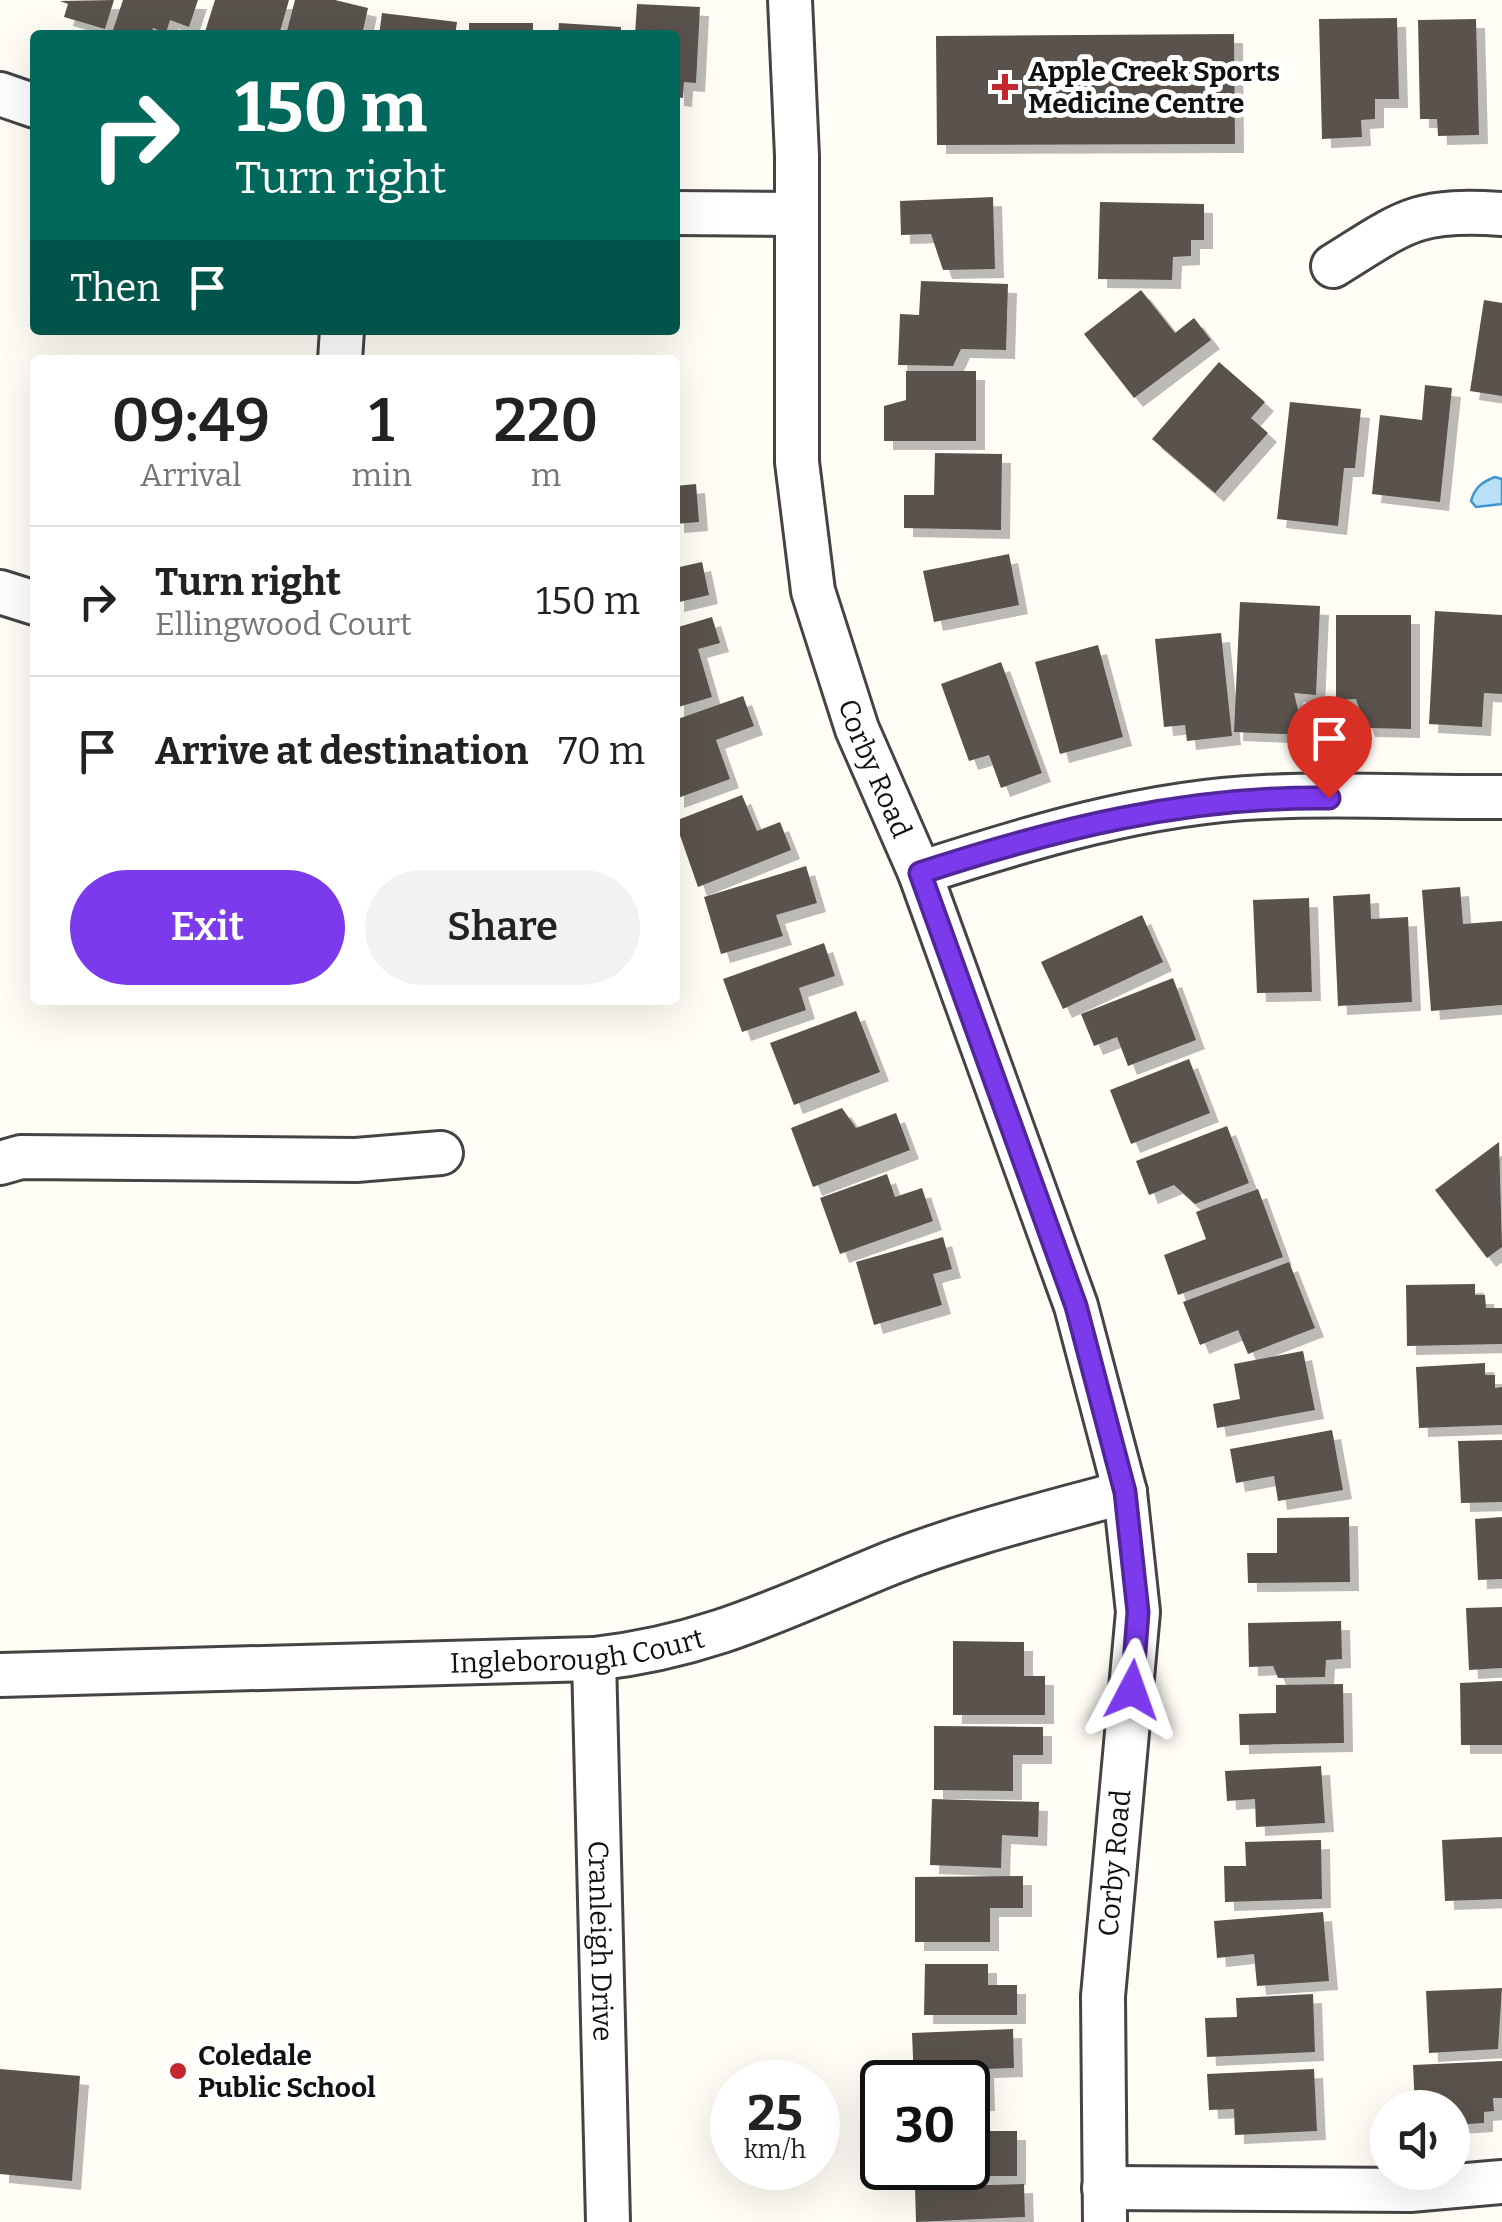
<!DOCTYPE html>
<html lang="en">
<head>
<meta charset="utf-8">
<style>
  :root { --surface:#fff; --page:#f2f2f2; --text:#222; --muted:#767676; --line:#e0e0e0; --accent:#7c3aed }
  body { margin:0; font-family:Bitter,serif; background:var(--page); color:var(--text); height:100vh; display:flex; flex-direction:column; font-size:38px; white-space:nowrap }
  * { box-sizing:border-box; margin:0 }
  p { font-size:32px; color:var(--muted) }
  .icon { flex:none; width:55px; height:55px; fill:none; stroke:currentColor; stroke-width:2; stroke-linecap:round; stroke-linejoin:round }
  .map { position:relative; flex:1; overflow:hidden }
  .details { position:absolute; left:30px; top:355px; width:650px; height:650px; display:flex; flex-direction:column; background:var(--surface); border-radius:10px; box-shadow:0 10px 40px #0002 }
  .details>* { flex:none }
  .banner { position:absolute; left:30px; top:30px; width:650px; height:305px; border-radius:10px; box-shadow:0 10px 40px #0002; background:#00695c; color:#fff; overflow:hidden }
  .fabs { position:absolute; left:1370px; top:2090px; display:grid; gap:20px }
  .fabs a { display:grid; place-items:center; width:100px; height:100px; border-radius:50%; background:var(--surface); box-shadow:0 10px 40px #0002; font-size:50px }
  .speed { position:absolute; left:710px; top:2060px; display:flex; gap:20px; font-size:50px; font-weight:700; text-align:center }
  .speed>* { display:grid; place-content:center; width:130px; height:130px; border-radius:50%; background:var(--surface); box-shadow:0 10px 40px #0002; line-height:1 }
  .speed small { font-size:25px; font-weight:400 }
  .speed .limit { border:5px solid #111; border-radius:15px; background:#fff; color:#111 }
  .pin { position:absolute; display:grid; place-items:center; width:85px; height:85px; color:#fff; margin:-102px -42px; border-radius:50% 50% 50% 0; rotate:-45deg; box-shadow:0 0 10px #0007 }
  .pin .icon { rotate:45deg }
  .me { position:absolute; width:110px; margin:-55px; rotate:4deg; stroke-linejoin:round; filter:drop-shadow(0 0 8px #0008) }
  .turn { display:flex; align-items:center; gap:35px; height:210px; padding:0 40px; font-size:45px }
  .turn .icon { width:130px; height:130px; stroke-width:2.5 }
  .turn b { display:block; font-size:70px; line-height:85px }
  .then { display:flex; align-items:center; height:95px; padding:0 40px; background:#0003; gap:20px; font-size:38px }
  .eta { display:flex; justify-content:space-evenly; align-items:center; height:170px; text-align:center }
  .eta b { font-size:60px; font-weight:600; line-height:70px }
  .action { display:flex; gap:20px; margin-top:auto; padding:20px 40px }
  .action a { flex:1; height:115px; border-radius:60px; background:var(--accent); color:#fff; font-size:40px; font-weight:600; line-height:115px; text-align:center }
  .action a+a { background:var(--page); color:var(--text) }
  ul { padding:0; list-style:none }
  li { display:flex; align-items:center; gap:30px; height:150px; padding:0 40px; border-top:2px solid var(--line) }
  li div { flex:1 }
  li b { display:block; font-size:38px }
  li em { font-style:normal }
  .map>svg:first-child { display:block }
</style>
</head>
<body>
<div class="map">
<svg width="1502" height="2222" viewBox="0 0 1502 2222">
  <defs>
    <filter id="shadow"><feDropShadow dx="9" dy="9" stdDeviation="0" flood-color="#0004"/></filter>
  </defs>
  <rect width="100%" height="100%" fill="#fffdf5"/>
  <path fill="#b9e0f7" stroke="#3f96cf" stroke-width="2.5" d="M 1495,477 L 1502,479 L 1502,504 L 1476,507 L 1471,501 C 1475,487 1482,482 1495,477 Z"/>
  <g fill="#5a524d" filter="url(#shadow)">
    <path d="M 114,0 L 105,29 L 64,17 L 68,4 L 60,1 Z"/>
    <path d="M 123,0 L 198,0 L 189,27 L 170,20 L 166,33 L 153,28 L 151,35 L 118,35 L 112,33 Z"/>
    <path d="M 215,0 L 289,0 L 279,35 L 204,35 Z"/>
    <path d="M 295,0 L 335,0 L 368,8 L 362,35 L 286,35 Z"/>
    <path d="M 637,4 L 700,7 L 696,83 L 684,82 L 683,98 L 675,97 L 675,35 L 635,35 Z"/>
    <path d="M 382,13 L 457,22 L 455,35 L 379,35 Z"/>
    <path d="M 1397,18 L 1399,99 L 1375,99 L 1375,119 L 1361,120 L 1362,137 L 1322,139 L 1319,19 Z"/>
    <path d="M 1476,19 L 1479,135 L 1438,136 L 1437,119 L 1420,119 L 1418,20 Z"/>
    <rect x="469" y="23" width="64" height="12"/>
    <path d="M 559,23 L 621,27 L 621,35 L 558,35 Z"/>
    <path d="M 1234,34 L 1235,144 L 937,145 L 936,36 Z"/>
    <path d="M 993,197 L 995,269 L 943,270 L 931,234 L 901,235 L 900,201 Z"/>
    <path d="M 1100,202 L 1204,204 L 1204,240 L 1191,240 L 1191,256 L 1173,257 L 1172,280 L 1098,279 Z"/>
    <path d="M 921,281 L 1008,284 L 1006,350 L 961,349 L 953,366 L 898,365 L 900,314 L 919,315 Z"/>
    <path d="M 1141,290 L 1175,333 L 1194,318 L 1211,340 L 1134,398 L 1084,334 Z"/>
    <path d="M 1484,300 L 1502,303 L 1502,396 L 1470,391 Z"/>
    <path d="M 1219,362 L 1265,402 L 1251,418 L 1268,433 L 1215,493 L 1152,439 Z"/>
    <path d="M 906,371 L 976,371 L 976,441 L 884,441 L 884,406 L 906,400 Z"/>
    <path d="M 1425,385 L 1452,388 L 1440,502 L 1372,494 L 1380,415 L 1422,420 Z"/>
    <path d="M 1290,402 L 1361,409 L 1355,468 L 1344,468 L 1338,526 L 1277,519 Z"/>
    <path d="M 935,453 L 1002,454 L 1001,530 L 904,528 L 904,495 L 934,495 Z"/>
    <path d="M 696,484 L 699,522 L 675,524 L 675,486 Z"/>
    <path d="M 1009,554 L 1019,605 L 934,622 L 923,571 Z"/>
    <path d="M 702,562 L 709,595 L 675,603 L 675,568 Z"/>
    <path d="M 1240,602 L 1320,606 L 1316,695 L 1294,693 L 1304,735 L 1234,732 Z"/>
    <path d="M 1435,611 L 1502,615 L 1502,694 L 1484,693 L 1482,727 L 1429,724 Z"/>
    <path d="M 1336,615 L 1411,615 L 1411,729 L 1366,728 L 1356,699 L 1336,700 Z"/>
    <path d="M 712,617 L 720,643 L 698,649 L 712,697 L 675,708 L 675,628 Z"/>
    <path d="M 1221,633 L 1232,736 L 1187,741 L 1185,725 L 1164,727 L 1155,639 Z"/>
    <path d="M 1098,645 L 1123,737 L 1060,754 L 1035,662 Z"/>
    <path d="M 1001,662 L 1042,773 L 1001,788 L 989,755 L 969,761 L 941,684 Z"/>
    <path d="M 743,696 L 754,726 L 716,740 L 730,779 L 675,799 L 675,720 Z"/>
    <path d="M 742,795 L 757,831 L 780,822 L 791,850 L 698,887 L 675,821 Z"/>
    <path d="M 806,866 L 817,903 L 776,915 L 783,936 L 721,954 L 704,897 Z"/>
    <path d="M 1460,887 L 1463,924 L 1502,921 L 1502,1005 L 1431,1011 L 1422,890 Z"/>
    <path d="M 1370,894 L 1371,919 L 1408,917 L 1412,1002 L 1338,1006 L 1333,896 Z"/>
    <path d="M 1309,898 L 1312,992 L 1257,993 L 1253,900 Z"/>
    <path d="M 1142,915 L 1163,962 L 1063,1009 L 1041,962 Z"/>
    <path d="M 824,943 L 835,976 L 799,988 L 806,1010 L 742,1032 L 723,979 Z"/>
    <path d="M 1173,978 L 1196,1040 L 1128,1066 L 1117,1037 L 1094,1046 L 1081,1014 Z"/>
    <path d="M 856,1011 L 880,1072 L 794,1105 L 770,1043 Z"/>
    <path d="M 1189,1059 L 1210,1113 L 1131,1144 L 1110,1090 Z"/>
    <path d="M 842,1108 L 856,1128 L 896,1113 L 910,1150 L 813,1187 L 791,1128 Z"/>
    <path d="M 1227,1126 L 1249,1183 L 1195,1204 L 1174,1185 L 1149,1195 L 1136,1161 Z"/>
    <path d="M 1499,1142 L 1502,1247 L 1487,1258 L 1435,1190 Z"/>
    <path d="M 887,1174 L 895,1197 L 922,1188 L 933,1221 L 840,1254 L 820,1198 Z"/>
    <path d="M 1258,1189 L 1283,1257 L 1178,1295 L 1164,1255 L 1206,1239 L 1196,1212 Z"/>
    <path d="M 943,1237 L 952,1269 L 933,1274 L 942,1305 L 874,1325 L 856,1262 Z"/>
    <path d="M 1289,1262 L 1315,1328 L 1248,1354 L 1238,1330 L 1200,1345 L 1183,1302 Z"/>
    <path d="M 1475,1284 L 1475,1295 L 1485,1295 L 1486,1308 L 1502,1308 L 1502,1344 L 1407,1346 L 1406,1285 Z"/>
    <path d="M 1303,1351 L 1315,1410 L 1217,1428 L 1213,1404 L 1240,1399 L 1234,1364 Z"/>
    <path d="M 1485,1363 L 1485,1375 L 1495,1375 L 1495,1388 L 1502,1387 L 1502,1425 L 1419,1428 L 1416,1367 Z"/>
    <path d="M 1332,1430 L 1343,1490 L 1278,1501 L 1274,1476 L 1236,1483 L 1230,1449 Z"/>
    <path d="M 1502,1440 L 1502,1502 L 1461,1503 L 1458,1441 Z"/>
    <path d="M 1349,1517 L 1350,1582 L 1248,1583 L 1247,1553 L 1277,1553 L 1277,1518 Z"/>
    <path d="M 1502,1517 L 1502,1579 L 1478,1580 L 1475,1519 Z"/>
    <path d="M 1502,1607 L 1502,1668 L 1469,1670 L 1466,1608 Z"/>
    <path d="M 1341,1621 L 1342,1659 L 1326,1660 L 1325,1677 L 1278,1678 L 1273,1666 L 1249,1667 L 1248,1623 Z"/>
    <path d="M 953,1641 L 1024,1642 L 1024,1676 L 1045,1676 L 1045,1715 L 953,1715 Z"/>
    <path d="M 1502,1681 L 1502,1745 L 1461,1745 L 1460,1683 Z"/>
    <path d="M 1343,1684 L 1344,1743 L 1240,1745 L 1239,1714 L 1276,1713 L 1276,1685 Z"/>
    <path d="M 934,1726 L 1043,1727 L 1043,1755 L 1013,1755 L 1013,1791 L 934,1790 Z"/>
    <path d="M 1321,1766 L 1325,1823 L 1256,1827 L 1255,1799 L 1227,1801 L 1225,1771 Z"/>
    <path d="M 932,1799 L 1039,1802 L 1038,1837 L 1002,1835 L 1001,1868 L 930,1865 Z"/>
    <path d="M 1502,1837 L 1502,1899 L 1445,1901 L 1442,1840 Z"/>
    <path d="M 1321,1840 L 1322,1899 L 1225,1902 L 1224,1866 L 1246,1866 L 1245,1842 Z"/>
    <path d="M 1023,1876 L 1023,1908 L 990,1908 L 990,1942 L 915,1942 L 915,1877 Z"/>
    <path d="M 1323,1912 L 1329,1981 L 1257,1986 L 1254,1954 L 1217,1958 L 1214,1921 Z"/>
    <path d="M 925,1964 L 988,1964 L 988,1985 L 1017,1985 L 1017,2015 L 924,2015 Z"/>
    <path d="M 1502,1988 L 1498,2049 L 1429,2053 L 1426,1991 Z"/>
    <path d="M 1313,1994 L 1315,2052 L 1207,2057 L 1205,2018 L 1237,2017 L 1236,1998 Z"/>
    <path d="M 1013,2029 L 1014,2068 L 985,2069 L 986,2102 L 968,2103 L 968,2082 L 914,2082 L 912,2033 Z"/>
    <path d="M 1502,2061 L 1502,2098 L 1493,2098 L 1494,2111 L 1484,2112 L 1484,2123 L 1452,2125 L 1452,2108 L 1415,2108 L 1413,2065 Z"/>
    <path d="M 0,2069 L 80,2076 L 72,2181 L 0,2174 Z"/>
    <path d="M 1314,2069 L 1317,2131 L 1235,2135 L 1234,2109 L 1209,2110 L 1207,2074 Z"/>
    <path d="M 968,2110 L 980,2110 L 980,2131 L 1017,2131 L 1017,2176 L 933,2176 L 933,2168 L 968,2168 Z"/>
    <path d="M 1024,2184 L 1025,2217 L 916,2222 L 915,2187 Z"/>
  </g>
  <g fill="none" stroke-linecap="round" stroke-linejoin="round">
    <g stroke="#444" stroke-width="48">
      <g id="minor">
        <path id="s1" d="M 790,0 L 797,156 L 797,462 L 813,591 L 857,729 L 920,873 L 1076,1306 L 1125,1492 L 1138,1612 L 1103,1996 L 1105,2222"/>
        <path d="M 0,94 L 35,106"/>
        <path d="M 675,213 L 796,214"/>
        <path d="M 1333,266 C 1404,222 1415,208 1502,214"/>
        <path d="M 340,360 L 342,330"/>
        <path d="M 0,592 L 35,603"/>
        <path d="M 920,873 C 1031,837 1146,802 1264,797 C 1343,793 1423,798 1502,797"/>
        <path d="M 0,1163 L 21,1157 L 356,1160 L 441,1153"/>
        <path id="s2" d="M 594,1659 L 608,2222"/>
        <path id="s3" d="M 0,1675 L 594,1659 C 711,1646 785,1606 891,1563 C 967,1533 1046,1514 1125,1492"/>
        <path d="M 1104,2188 L 1410,2190 L 1502,2182"/>
      </g>
    </g>
    <use href="#minor" stroke="#fff" stroke-width="42"/>
  </g>
  <g fill="none" stroke-linecap="round" stroke-linejoin="round">
    <g stroke="#51269a" stroke-width="25">
      <path id="route" d="M 1132,1690 L 1138,1612 L 1125,1492 L 1076,1306 L 920,873 C 1054,829 1187,796 1329,798"/>
    </g>
    <use href="#route" stroke="#7c3aed" stroke-width="18"/>
  </g>
  <g fill="#c4262e" stroke="#fff" stroke-width="4">
    <path d="M1000 72h10v10h10v10h-10v10h-10v-10h-10v-10h10z"/>
    <circle cx="178" cy="2071" r="10"/>
  </g>
  <g text-anchor="middle" stroke-width="10" stroke-linejoin="round" paint-order="stroke">
    <g font-size="28" font-weight="bold" fill="#111" stroke="#fff" text-anchor="start">
      <text x="1028" y="81">Apple Creek Sports<tspan x="1028" dy="32">Medicine Centre</tspan></text>
      <text x="198" y="2065">Coledale<tspan x="198" dy="32">Public School</tspan></text>
    </g>
    <g font-size="28" fill="#111" stroke="#fff">
      <text dy="10" stroke="none"><textPath href="#s1" startOffset="780">Corby Road</textPath></text>
      <text dy="10" stroke="none"><textPath href="#s3" startOffset="578">Ingleborough Court</textPath></text>
      <text transform="translate(1114 1863) rotate(-85)" y="10">Corby Road</text>
      <text dy="10" stroke="none"><textPath href="#s2" startOffset="282">Cranleigh Drive</textPath></text>
    </g>
  </g>
</svg>
<div class="fabs">
<a><svg class="icon" aria-label="sound" viewBox="0 0 24 24"><path d="M4 9h4l5-4v14l-5-4H4zM17 9q2 3 0 6"/></svg></a>
</div>
<div class="speed"><div>25<small>km/h</small></div><div class="limit">30</div></div>
<div class="pin" style="left:1329px;top:798px;background:#d93025"><svg class="icon" aria-label="arrive" viewBox="0 0 24 24"><path d="M6 21V4h12l-3 4 3 4H6"/></svg></div>
<svg class="me" style="left:1132px;top:1690px" viewBox="-20 -20 40 40"><path d="M0-17L14 15 0 8-14 15z" fill="#7c3aed" stroke="#fff" stroke-width="4"/></svg>
<div class="banner">
<div class="turn"><svg class="icon" aria-label="right" viewBox="0 0 24 24"><path d="M7 20v-9h11M14 6l5 5-5 5"/></svg><div><b>150 m</b>Turn right</div></div>
<div class="then">Then<svg class="icon" aria-label="arrive" viewBox="0 0 24 24"><path d="M6 21V4h12l-3 4 3 4H6"/></svg></div>
</div>
<section class="details">
<div class="eta">
<div><b>09:49</b><p>Arrival</p></div>
<div><b>1</b><p>min</p></div>
<div><b>220</b><p>m</p></div>
</div>
<ul>
<li><svg class="icon" aria-label="right" viewBox="0 0 24 24"><path d="M7 20v-9h11M14 6l5 5-5 5"/></svg><div><b>Turn right</b><p>Ellingwood Court</p></div><em>150 m</em></li>
<li><svg class="icon" aria-label="arrive" viewBox="0 0 24 24"><path d="M6 21V4h12l-3 4 3 4H6"/></svg><div><b>Arrive at destination</b></div><em>70 m</em></li>
</ul>
<div class="action"><a>Exit</a><a>Share</a></div>
</section>
</div>
</body>
</html>
